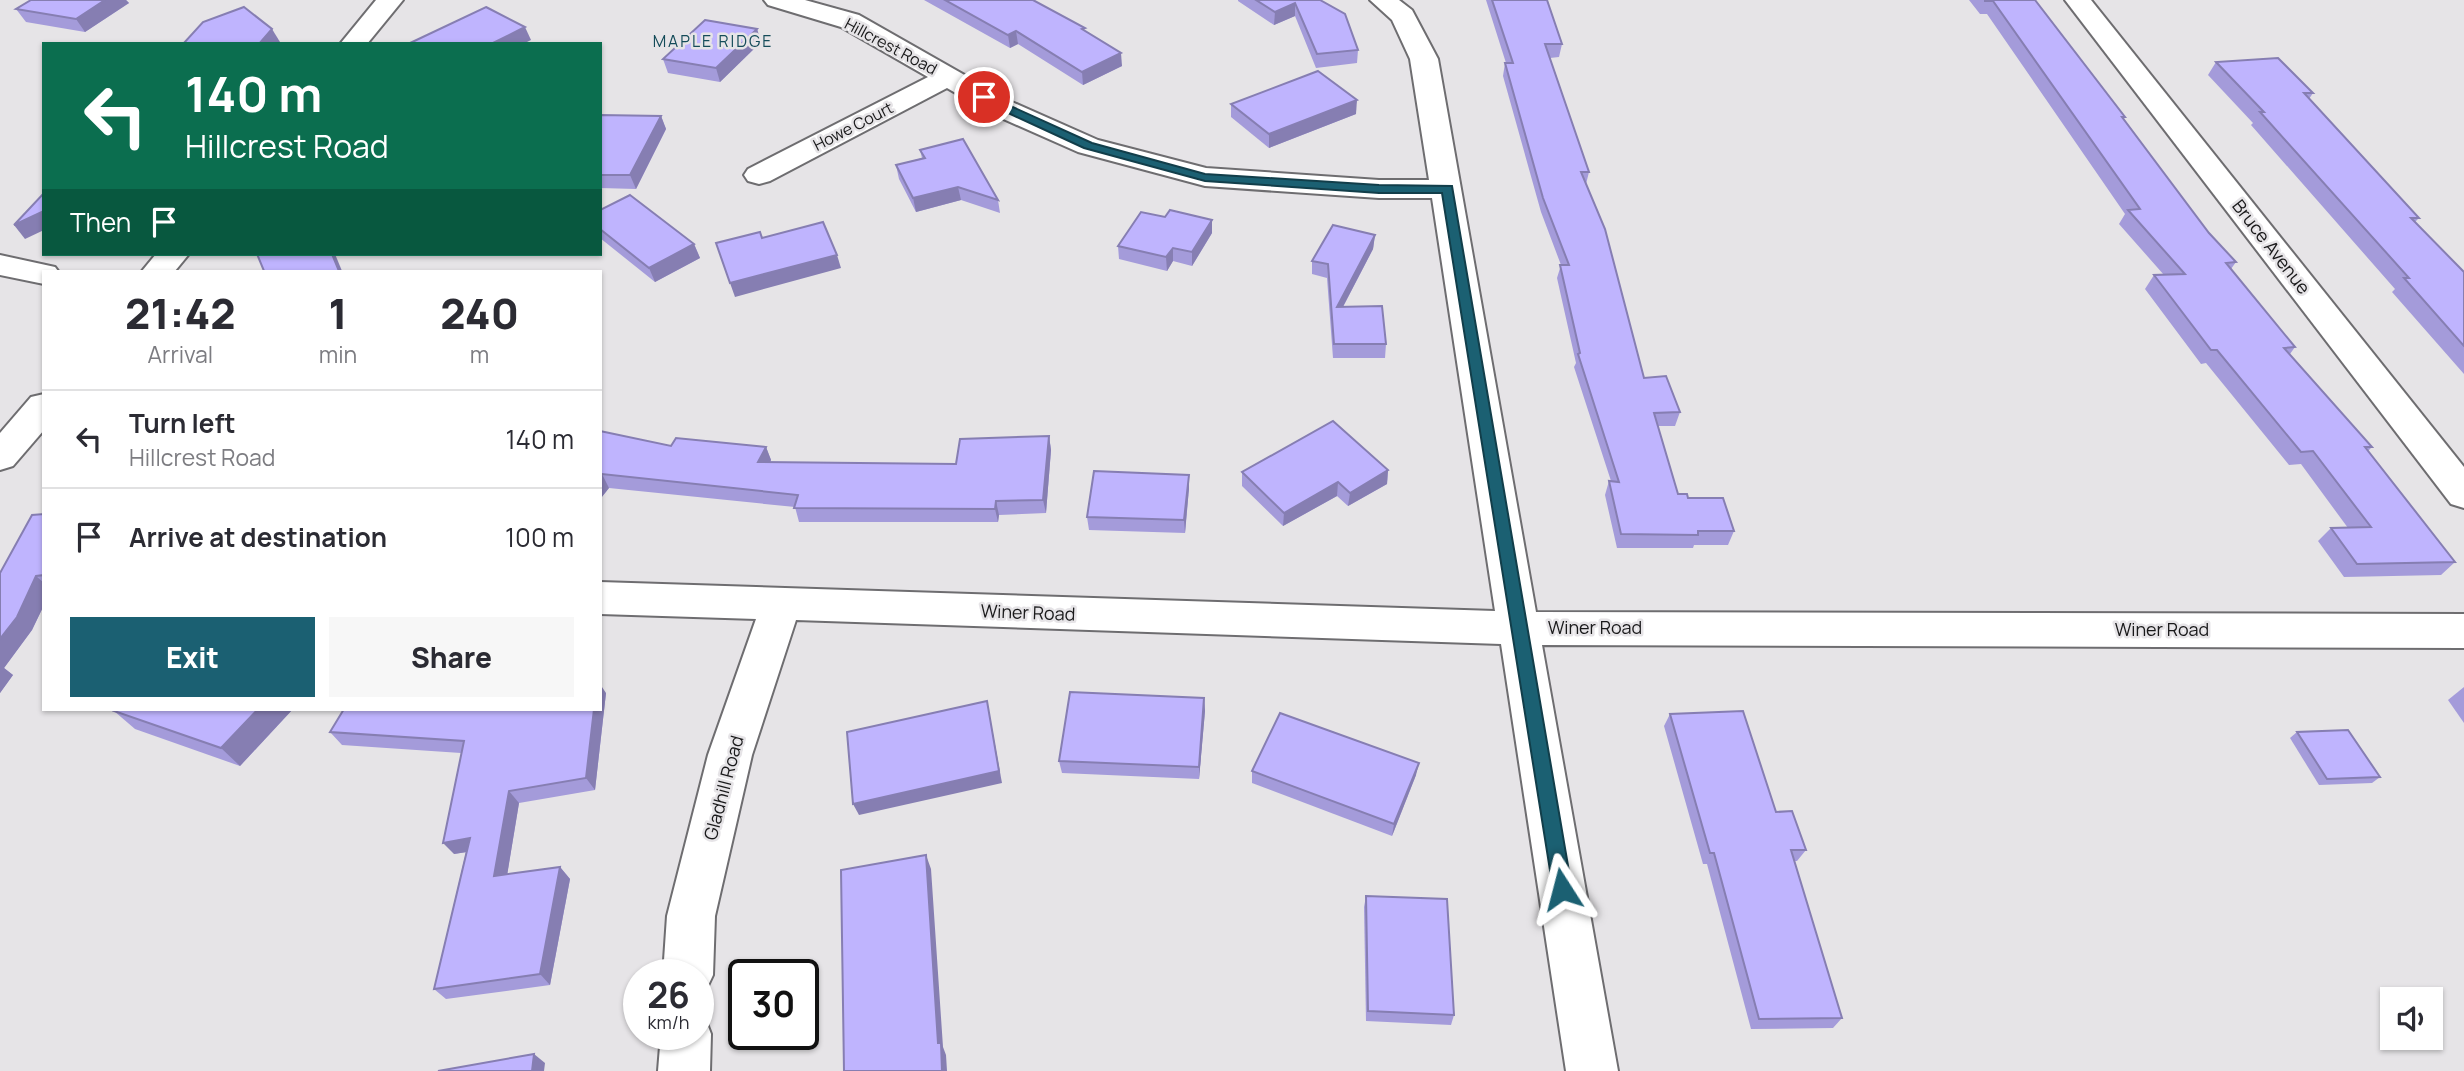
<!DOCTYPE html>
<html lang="en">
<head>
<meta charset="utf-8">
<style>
  :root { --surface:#fff; --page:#f7f7f7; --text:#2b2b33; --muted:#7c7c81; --line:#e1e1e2; --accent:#1b6072 }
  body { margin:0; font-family:Manrope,sans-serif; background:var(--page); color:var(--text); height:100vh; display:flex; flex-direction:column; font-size:26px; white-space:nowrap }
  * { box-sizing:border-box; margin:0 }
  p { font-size:23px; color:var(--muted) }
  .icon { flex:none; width:38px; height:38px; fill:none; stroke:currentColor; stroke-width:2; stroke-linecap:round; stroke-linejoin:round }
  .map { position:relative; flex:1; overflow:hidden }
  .sheet { position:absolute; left:42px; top:270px; width:560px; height:441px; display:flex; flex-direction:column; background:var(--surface); border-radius:0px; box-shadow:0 2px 5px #0004 }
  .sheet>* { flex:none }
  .hud { position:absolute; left:42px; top:42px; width:560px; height:214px; border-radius:0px; box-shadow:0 2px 5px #0004; background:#0b6e4f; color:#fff; overflow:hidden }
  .fabs { position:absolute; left:2380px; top:987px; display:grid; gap:14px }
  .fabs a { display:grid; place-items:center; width:63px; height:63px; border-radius:0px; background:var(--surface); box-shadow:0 2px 5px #0004; font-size:35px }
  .speed { position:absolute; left:623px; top:959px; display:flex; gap:14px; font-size:35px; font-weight:700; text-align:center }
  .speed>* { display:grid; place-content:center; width:91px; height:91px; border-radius:50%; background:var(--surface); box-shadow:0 2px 5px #0004; line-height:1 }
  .speed small { font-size:18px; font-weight:400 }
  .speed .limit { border:4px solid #111; border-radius:10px; background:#fff; color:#111 }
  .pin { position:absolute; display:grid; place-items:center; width:60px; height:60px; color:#fff; margin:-30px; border:4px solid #fff; border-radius:50%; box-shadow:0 2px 7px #0007 }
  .me { position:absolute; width:77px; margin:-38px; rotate:351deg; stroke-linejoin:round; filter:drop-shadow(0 0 5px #0008) }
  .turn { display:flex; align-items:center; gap:24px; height:147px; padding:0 28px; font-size:32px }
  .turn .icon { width:91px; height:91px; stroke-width:2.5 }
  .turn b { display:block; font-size:49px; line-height:60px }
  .then { display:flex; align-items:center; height:66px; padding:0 28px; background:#0003; gap:14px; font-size:26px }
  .eta { display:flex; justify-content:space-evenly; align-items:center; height:119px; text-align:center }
  .eta b { font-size:42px; font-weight:800; line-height:49px }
  .action { display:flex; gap:14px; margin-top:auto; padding:14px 28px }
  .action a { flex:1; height:80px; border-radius:0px; background:var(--accent); color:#fff; font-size:28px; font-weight:800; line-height:80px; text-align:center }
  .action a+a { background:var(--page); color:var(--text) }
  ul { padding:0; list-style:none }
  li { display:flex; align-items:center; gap:21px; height:98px; padding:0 28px; border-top:2px solid var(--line) }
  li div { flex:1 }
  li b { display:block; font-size:26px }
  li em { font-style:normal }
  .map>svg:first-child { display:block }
</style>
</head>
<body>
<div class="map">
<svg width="2464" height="1071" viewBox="0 0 2464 1071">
  <rect width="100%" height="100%" fill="#e6e4e7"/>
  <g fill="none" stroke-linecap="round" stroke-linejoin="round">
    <g stroke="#6e6d70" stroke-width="4">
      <g id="minor">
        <path d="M 376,0 L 403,0 L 367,44 L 340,44 Z"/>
        <path d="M 764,0 L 805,0 L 859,15 L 1012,102 L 1098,140 L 1206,168 L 1379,180 L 1429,180 L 1410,59 L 1392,20 L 1370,0 L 1399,0 L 1412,10 L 1438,59 L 1536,612 L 2464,614 L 2464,648 L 1542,645 L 1618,1071 L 1566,1071 L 1501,644 L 796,620 L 752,755 L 715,916 L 713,975 L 705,992 L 698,995 L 698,975 L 663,975 L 667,916 L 708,755 L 756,619 L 600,614 L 600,582 L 1495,611 L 1432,198 L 1379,198 L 1205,186 L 1078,152 L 992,114 L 947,88 L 770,181 L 759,184 L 748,181 L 744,175 L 748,169 L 928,77 L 841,27 L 768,5 Z"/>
        <path d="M 2065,0 L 2091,0 L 2464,467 L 2464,508 L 2451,504 Z"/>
        <path d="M 156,254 L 189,254 L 175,271 L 142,271 Z"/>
        <path d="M 0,255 L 55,267 L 58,271 L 44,271 L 44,284 L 0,275 Z"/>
        <path d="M 44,394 L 44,430 L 13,466 L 0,470 L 0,433 L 31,397 Z"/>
        <path d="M 698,1014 L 704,1016 L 711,1034 L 710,1071 L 658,1071 L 661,1034 L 698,1034 Z"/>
      </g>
    </g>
    <use href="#minor" fill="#fff" fill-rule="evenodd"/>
  </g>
  <g fill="#a49bda">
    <path d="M 31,0 L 126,0 L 129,3 L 85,32 L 26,22 L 16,9 Z"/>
    <path d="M 924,0 L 1033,0 L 1086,32 L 1122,66 L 1083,85 L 1018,44 L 1010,48 Z"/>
    <path d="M 1238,0 L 1320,0 L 1358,50 L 1357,63 L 1316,68 L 1295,16 L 1274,25 L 1238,1 Z"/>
    <path d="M 1486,0 L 1547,0 L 1562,44 L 1559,57 L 1550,58 L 1589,172 L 1586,184 L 1644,378 L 1680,412 L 1675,426 L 1658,426 L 1678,494 L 1688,498 L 1734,531 L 1728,545 L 1694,545 L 1693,548 L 1617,548 L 1605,495 L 1609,481 L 1611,481 L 1574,367 L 1576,363 L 1557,278 L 1561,265 L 1541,212 L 1503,76 L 1505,63 L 1506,63 Z"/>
    <path d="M 1969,0 L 2035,0 L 2125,117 L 2124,119 L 2209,233 L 2236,262 L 2231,269 L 2295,347 L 2290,354 L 2372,447 L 2368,451 L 2455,562 L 2441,575 L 2344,577 L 2318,541 L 2331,528 L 2348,528 L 2301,464 L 2289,465 L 2206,363 L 2201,364 L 2145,289 L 2154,275 L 2164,275 L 2119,224 L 2125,214 L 1987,14 L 1980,14 Z"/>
    <path d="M 757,29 L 761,42 L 720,82 L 668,73 L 663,59 Z"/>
    <path d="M 2216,62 L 2313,93 L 2309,99 L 2419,218 L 2415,222 L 2464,272 L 2464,374 L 2392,292 L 2395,289 L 2251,125 L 2253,123 L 2208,75 Z"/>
    <path d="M 1231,104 L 1356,114 L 1269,148 L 1231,117 Z"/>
    <path d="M 600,115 L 661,116 L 666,129 L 636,189 L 600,188 Z"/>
    <path d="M 920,150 L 998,200 L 1000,213 L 961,200 L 916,212 L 899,179 L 896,165 L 922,158 Z"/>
    <path d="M 600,210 L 694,244 L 700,258 L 655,282 L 600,238 Z"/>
    <path d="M 1165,217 L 1212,220 L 1212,233 L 1192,266 L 1173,261 L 1167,271 L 1119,259 L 1118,246 Z"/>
    <path d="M 1375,235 L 1373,249 L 1343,307 L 1386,344 L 1385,358 L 1333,358 L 1327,278 L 1312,274 L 1312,261 Z"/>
    <path d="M 600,431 L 671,446 L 766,447 L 771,460 L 770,462 L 956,464 L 1049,436 L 1051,450 L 1046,513 L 999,515 L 998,522 L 799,522 L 795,507 L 609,488 L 601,498 Z"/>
    <path d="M 1388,470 L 1387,484 L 1348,506 L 1337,496 L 1283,526 L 1242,486 L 1242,472 Z"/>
    <path d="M 1189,488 L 1185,533 L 1089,530 L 1087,517 Z"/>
    <path d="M 44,514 L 44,605 L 32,630 L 4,668 L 13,675 L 0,693 L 0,573 Z"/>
    <path d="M 2464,687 L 2464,723 L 2448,700 Z"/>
    <path d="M 606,693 L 595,790 L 519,803 L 507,875 L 560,867 L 570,879 L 550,985 L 446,999 L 434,989 L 466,852 L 454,854 L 461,753 L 342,745 L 330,732 Z"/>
    <path d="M 1204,698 L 1205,711 L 1199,779 L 1062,773 L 1059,761 Z"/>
    <path d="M 293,709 L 240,766 L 135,729 L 114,711 Z"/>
    <path d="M 1670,714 L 1776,812 L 1806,850 L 1797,861 L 1794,861 L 1842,1018 L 1833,1028 L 1751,1029 L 1707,864 L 1703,864 L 1664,726 Z"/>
    <path d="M 2297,732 L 2380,777 L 2372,783 L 2319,785 L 2290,738 Z"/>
    <path d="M 1252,771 L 1416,775 L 1392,836 L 1252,783 Z"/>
    <path d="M 1366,896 L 1454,1015 L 1451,1025 L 1366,1021 L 1364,907 Z"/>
  </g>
  <g fill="#867eb2">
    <path d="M 105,0 L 126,0 L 129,3 L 85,32 L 76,19 Z"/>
    <path d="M 1295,3 L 1295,16 L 1274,25 L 1275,12 Z"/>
    <path d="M 525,27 L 531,40 L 523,44 L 491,44 Z"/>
    <path d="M 272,29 L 280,42 L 278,44 L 259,44 Z"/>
    <path d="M 757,29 L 761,42 L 720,82 L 716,68 Z"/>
    <path d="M 1016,31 L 1018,44 L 1010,48 L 1008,35 Z"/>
    <path d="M 1121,53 L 1122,66 L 1083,85 L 1082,72 Z"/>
    <path d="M 1357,100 L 1356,114 L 1269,148 L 1269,134 Z"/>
    <path d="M 661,116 L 666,129 L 636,189 L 630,175 Z"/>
    <path d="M 958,187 L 961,200 L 916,212 L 913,198 Z"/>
    <path d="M 44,211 L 44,230 L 25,239 L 14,225 Z"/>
    <path d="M 1212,220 L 1212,233 L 1192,266 L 1192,252 Z"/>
    <path d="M 1375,235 L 1373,249 L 1336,320 L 1337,307 Z"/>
    <path d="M 694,244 L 700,258 L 655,282 L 649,268 Z"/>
    <path d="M 1173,248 L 1173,261 L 1167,271 L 1166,257 Z"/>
    <path d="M 332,254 L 335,254 L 342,271 L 339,271 Z"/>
    <path d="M 837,255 L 841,268 L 735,297 L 730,283 Z"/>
    <path d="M 1049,436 L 1051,450 L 1046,513 L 1043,500 Z"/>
    <path d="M 766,447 L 771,460 L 763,476 L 758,462 Z"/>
    <path d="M 1388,470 L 1387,484 L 1348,506 L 1350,493 Z"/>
    <path d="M 602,474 L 609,488 L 601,498 L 600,476 Z"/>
    <path d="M 1189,475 L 1189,488 L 1185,533 L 1184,520 Z"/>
    <path d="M 1338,482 L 1337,496 L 1283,526 L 1284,513 Z"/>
    <path d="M 996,501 L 999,515 L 998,522 L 995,509 Z"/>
    <path d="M 36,576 L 44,583 L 44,605 L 32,630 L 4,668 L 13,675 L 0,693 L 0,639 Z"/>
    <path d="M 600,684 L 606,693 L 595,790 L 586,778 L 594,709 L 600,709 Z"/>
    <path d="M 1204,698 L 1205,711 L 1199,779 L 1199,767 Z"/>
    <path d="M 987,701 L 1002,783 L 859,815 L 853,804 Z"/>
    <path d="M 258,709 L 293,709 L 240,766 L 221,748 Z"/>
    <path d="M 1419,763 L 1416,775 L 1392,836 L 1394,824 Z"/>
    <path d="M 509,791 L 519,803 L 505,888 L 494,876 Z"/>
    <path d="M 470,838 L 480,850 L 454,854 L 443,843 Z"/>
    <path d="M 926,855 L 931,869 L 943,1047 L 946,1055 L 947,1071 L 942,1071 L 938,1043 Z"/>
    <path d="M 560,867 L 570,879 L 550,985 L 540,974 Z"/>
    <path d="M 534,1054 L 545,1063 L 544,1071 L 532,1071 Z"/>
  </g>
  <g fill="#bfb4fe" stroke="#867eb2" stroke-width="2">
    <path d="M 31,0 L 105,0 L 76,19 L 16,9 Z"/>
    <path d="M 945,0 L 1033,0 L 1085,28 L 1082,29 L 1121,53 L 1082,72 L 1016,31 L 1008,35 Z"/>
    <path d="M 1256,0 L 1320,0 L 1345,14 L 1358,50 L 1317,54 L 1295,3 L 1275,12 Z"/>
    <path d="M 1492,0 L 1547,0 L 1562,44 L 1545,44 L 1589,172 L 1581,172 L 1605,229 L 1644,378 L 1666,376 L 1680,412 L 1654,413 L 1678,494 L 1687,494 L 1688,498 L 1723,498 L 1734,531 L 1698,531 L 1698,535 L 1621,534 L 1609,481 L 1619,482 L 1578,354 L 1580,353 L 1560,265 L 1569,265 L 1543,198 L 1505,63 L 1513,63 Z"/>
    <path d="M 1985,0 L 2035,0 L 2125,117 L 2122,117 L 2209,233 L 2236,262 L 2226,263 L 2295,347 L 2284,348 L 2372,447 L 2365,447 L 2455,562 L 2357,564 L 2331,528 L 2371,527 L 2313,451 L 2301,452 L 2217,350 L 2211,350 L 2154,275 L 2185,274 L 2128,210 L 2140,209 L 1993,1 L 1985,1 Z"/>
    <path d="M 244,7 L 272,29 L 259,44 L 183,44 L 203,22 Z"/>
    <path d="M 486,7 L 525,27 L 491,44 L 408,44 Z"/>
    <path d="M 705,20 L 757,29 L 716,68 L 663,59 Z"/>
    <path d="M 2278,58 L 2313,93 L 2304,93 L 2419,218 L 2411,218 L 2464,272 L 2464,346 L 2404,278 L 2409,278 L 2260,112 L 2264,112 L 2216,62 Z"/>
    <path d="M 1318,71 L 1357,100 L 1269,134 L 1231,104 Z"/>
    <path d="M 600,115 L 661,116 L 630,175 L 600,175 Z"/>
    <path d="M 963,139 L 998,200 L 958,187 L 913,198 L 896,165 L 925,158 L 920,150 Z"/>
    <path d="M 44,193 L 44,211 L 14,225 Z"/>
    <path d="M 630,195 L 694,244 L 649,268 L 600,229 L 600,210 Z"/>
    <path d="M 1170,210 L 1212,220 L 1192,252 L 1173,248 L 1166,257 L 1118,246 L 1141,212 L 1165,217 Z"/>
    <path d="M 823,222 L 837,255 L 730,283 L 716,243 L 760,232 L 762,238 Z"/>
    <path d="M 1333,225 L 1375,235 L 1337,307 L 1382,306 L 1386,344 L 1334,344 L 1328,264 L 1312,261 Z"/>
    <path d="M 257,254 L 332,254 L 339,271 L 264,271 Z"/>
    <path d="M 1333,421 L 1388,470 L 1350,493 L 1338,482 L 1284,513 L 1242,472 Z"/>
    <path d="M 600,431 L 671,446 L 676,438 L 766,447 L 758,462 L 956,464 L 960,439 L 1049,436 L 1043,500 L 996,501 L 995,509 L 794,508 L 798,495 L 602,474 L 600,476 Z"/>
    <path d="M 1094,471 L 1189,475 L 1184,520 L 1087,517 Z"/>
    <path d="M 44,514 L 44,575 L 36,576 L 17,617 L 0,639 L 0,573 L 32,515 Z"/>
    <path d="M 1070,692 L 1204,698 L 1199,767 L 1059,761 Z"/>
    <path d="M 987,701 L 999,771 L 853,804 L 847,732 Z"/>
    <path d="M 117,709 L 258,709 L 221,748 L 114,711 Z"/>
    <path d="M 344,709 L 594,709 L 586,778 L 509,791 L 494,876 L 560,867 L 540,974 L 434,989 L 470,838 L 443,843 L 464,741 L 330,732 Z"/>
    <path d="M 1743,711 L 1776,812 L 1792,811 L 1806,850 L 1791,850 L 1842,1018 L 1759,1019 L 1714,853 L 1710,853 L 1670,714 Z"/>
    <path d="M 1280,713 L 1419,763 L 1394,824 L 1252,771 Z"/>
    <path d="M 2348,730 L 2380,777 L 2327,779 L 2297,732 Z"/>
    <path d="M 926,855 L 938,1043 L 941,1043 L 942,1071 L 844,1071 L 841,870 Z"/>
    <path d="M 1366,896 L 1447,899 L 1454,1015 L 1368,1011 Z"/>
    <path d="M 534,1054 L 532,1071 L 438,1071 Z"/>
  </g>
  <path fill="#1b6072" stroke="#123e4a" stroke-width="2" d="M 984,94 L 1092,143 L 1205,174 L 1379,185 L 1452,186 L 1572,889 L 1569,895 L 1562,898 L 1555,895 L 1553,889 L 1442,193 L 1379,193 L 1205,181 L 1084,148 L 980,100 L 978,97 Z"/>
  <g text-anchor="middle" stroke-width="5" stroke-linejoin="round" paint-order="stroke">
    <g font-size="16" letter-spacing="2" fill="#144b59" stroke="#e6e4e7">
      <text x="713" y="47">MAPLE RIDGE</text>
    </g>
    <g font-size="16" fill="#19191a" stroke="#e6e4e7">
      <text transform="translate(891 46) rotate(28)" y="6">Hillcrest Road</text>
      <text transform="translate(853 126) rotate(-27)" y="6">Howe Court</text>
    </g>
    <g font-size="18" fill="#19191a" stroke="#e6e4e7">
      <text transform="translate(2271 247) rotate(52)" y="6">Bruce Avenue</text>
      <text transform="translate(1028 613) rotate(2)" y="6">Winer Road</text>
      <text x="1595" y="634">Winer Road</text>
      <text x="2162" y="636">Winer Road</text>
      <text transform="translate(724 788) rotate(-75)" y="6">Gladhill Road</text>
    </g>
  </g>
</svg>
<div class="fabs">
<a><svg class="icon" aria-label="sound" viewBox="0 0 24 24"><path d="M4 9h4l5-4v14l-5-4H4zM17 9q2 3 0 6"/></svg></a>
</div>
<div class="speed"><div>26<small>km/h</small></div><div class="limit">30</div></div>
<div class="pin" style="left:984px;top:97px;background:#d93025"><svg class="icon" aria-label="arrive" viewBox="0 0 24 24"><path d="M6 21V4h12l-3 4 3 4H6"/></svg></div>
<svg class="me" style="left:1562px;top:889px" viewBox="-20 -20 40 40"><path d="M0-17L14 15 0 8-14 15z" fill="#1b6072" stroke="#fff" stroke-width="4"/></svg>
<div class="hud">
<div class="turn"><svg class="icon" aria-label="left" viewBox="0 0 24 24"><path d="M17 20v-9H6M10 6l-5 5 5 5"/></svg><div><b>140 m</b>Hillcrest Road</div></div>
<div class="then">Then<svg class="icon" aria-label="arrive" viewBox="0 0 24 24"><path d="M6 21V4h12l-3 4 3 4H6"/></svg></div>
</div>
<section class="sheet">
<div class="eta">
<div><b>21:42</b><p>Arrival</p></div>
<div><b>1</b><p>min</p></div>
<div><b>240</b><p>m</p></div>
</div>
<ul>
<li><svg class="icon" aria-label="left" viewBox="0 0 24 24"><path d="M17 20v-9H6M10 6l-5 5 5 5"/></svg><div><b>Turn left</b><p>Hillcrest Road</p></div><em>140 m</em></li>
<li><svg class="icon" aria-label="arrive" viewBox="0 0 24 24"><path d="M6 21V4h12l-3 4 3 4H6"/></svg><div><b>Arrive at destination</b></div><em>100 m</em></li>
</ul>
<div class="action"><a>Exit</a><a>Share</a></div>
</section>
</div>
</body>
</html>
